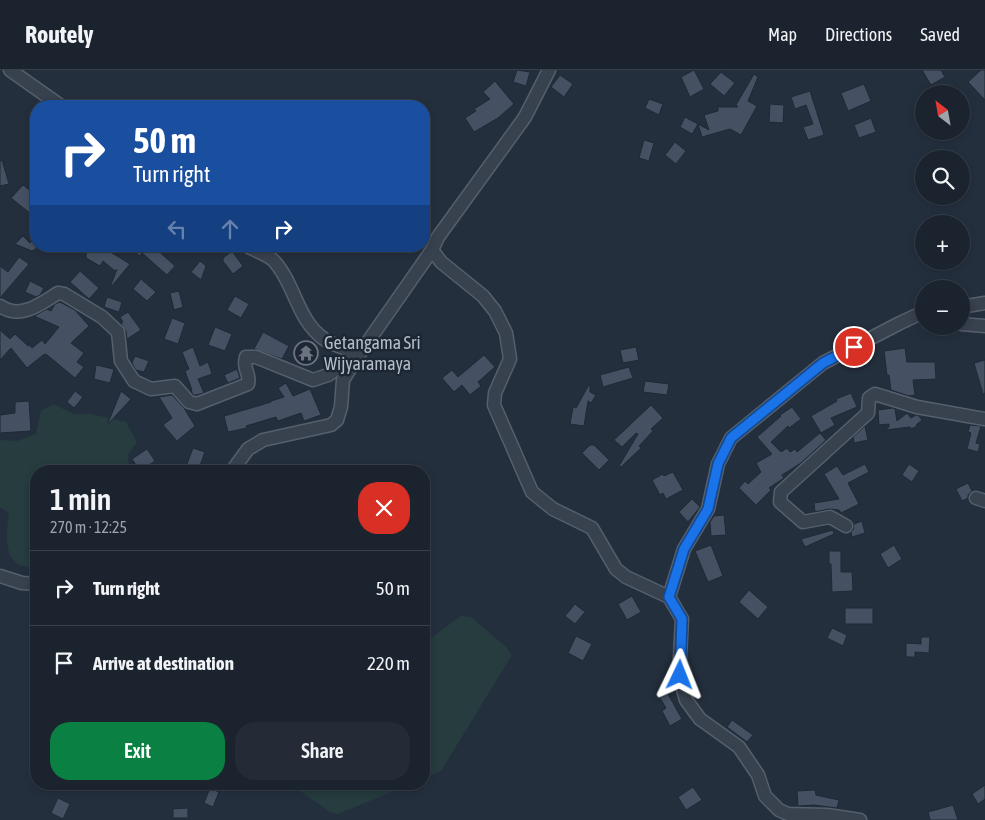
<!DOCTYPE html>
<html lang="en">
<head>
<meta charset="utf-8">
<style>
  :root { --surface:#1b232e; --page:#242b36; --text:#f1f3f6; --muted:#a0a4aa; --line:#39404a; --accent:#0b8043 }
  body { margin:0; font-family:"Asap Condensed",sans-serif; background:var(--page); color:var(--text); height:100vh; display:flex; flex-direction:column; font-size:19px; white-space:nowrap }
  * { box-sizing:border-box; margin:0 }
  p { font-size:16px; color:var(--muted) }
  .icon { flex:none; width:28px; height:28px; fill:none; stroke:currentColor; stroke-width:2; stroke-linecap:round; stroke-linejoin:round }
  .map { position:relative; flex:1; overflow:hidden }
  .drawer { position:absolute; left:30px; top:395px; width:400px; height:325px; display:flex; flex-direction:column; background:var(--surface); border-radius:20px; box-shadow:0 2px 8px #0003,0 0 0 1px var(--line) }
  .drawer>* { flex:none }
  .hud { position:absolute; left:30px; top:30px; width:400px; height:152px; border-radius:20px; box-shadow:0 2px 8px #0003,0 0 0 1px var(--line); background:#1a4fa0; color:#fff; overflow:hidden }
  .needle { width:32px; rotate:329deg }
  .tools { position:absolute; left:915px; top:15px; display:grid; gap:10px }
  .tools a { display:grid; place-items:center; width:55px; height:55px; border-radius:50%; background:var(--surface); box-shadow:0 2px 8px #0003,0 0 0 1px var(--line); font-size:25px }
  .pin { position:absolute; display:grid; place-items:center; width:42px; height:42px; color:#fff; margin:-21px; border:2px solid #fff; border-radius:50%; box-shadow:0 1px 5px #0007 }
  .me { position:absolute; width:55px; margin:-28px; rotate:2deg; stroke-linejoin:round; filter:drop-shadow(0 0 4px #0008) }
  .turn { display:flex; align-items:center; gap:18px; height:105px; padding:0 20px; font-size:22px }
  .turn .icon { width:65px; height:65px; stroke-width:2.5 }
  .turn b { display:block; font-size:35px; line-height:42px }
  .lanes { display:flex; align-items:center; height:48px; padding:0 20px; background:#0003; justify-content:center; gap:25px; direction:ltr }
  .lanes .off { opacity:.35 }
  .round { display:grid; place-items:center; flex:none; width:52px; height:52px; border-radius:20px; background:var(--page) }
  .summary { display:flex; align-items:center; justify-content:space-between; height:85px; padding:0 20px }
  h1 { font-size:30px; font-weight:600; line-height:38px }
  .action { display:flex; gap:10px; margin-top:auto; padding:10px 20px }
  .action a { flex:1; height:58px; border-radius:20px; background:var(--accent); color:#fff; font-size:20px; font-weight:600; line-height:58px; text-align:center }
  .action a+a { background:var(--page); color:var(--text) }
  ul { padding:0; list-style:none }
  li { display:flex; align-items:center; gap:15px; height:75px; padding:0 20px; border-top:1px solid var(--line) }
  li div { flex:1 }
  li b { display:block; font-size:19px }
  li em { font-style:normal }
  header { display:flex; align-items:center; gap:30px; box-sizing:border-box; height:70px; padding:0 25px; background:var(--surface); border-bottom:1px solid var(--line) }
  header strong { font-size:24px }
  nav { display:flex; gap:28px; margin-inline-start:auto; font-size:18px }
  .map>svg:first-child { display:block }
</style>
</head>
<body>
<header>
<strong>Routely</strong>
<nav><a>Map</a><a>Directions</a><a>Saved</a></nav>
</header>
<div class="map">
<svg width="985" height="750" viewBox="0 0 985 750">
  <rect width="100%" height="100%" fill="#242f3e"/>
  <g fill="#263c3f">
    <path d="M 53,334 L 74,344 L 91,344 L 126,352 L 137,372 L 128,384 L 129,397 L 133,401 L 36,401 L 36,498 C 32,497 24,497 20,495 C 2,486 7,458 9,443 L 0,437 L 0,370 L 17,371 L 36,364 L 41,341 Z"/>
    <path d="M 461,546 L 471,547 L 506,577 L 512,585 L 441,701 L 424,708 L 424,573 Z"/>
    <path d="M 290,714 L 411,714 L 338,744 L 330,742 Z"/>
  </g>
  <g fill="#455162" stroke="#1f2835">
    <path d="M 517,0 L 530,2 L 526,16 L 513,12 Z"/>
    <path d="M 694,0 L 704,19 L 690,27 L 681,7 Z"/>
    <path d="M 922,0 L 941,0 L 945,7 L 931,15 Z"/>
    <path d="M 981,0 L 985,0 L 985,30 L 968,12 Z"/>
    <path d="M 721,2 L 735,13 L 724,26 L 710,14 Z"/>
    <path d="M 754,4 L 758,7 L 748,31 L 757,36 L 741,65 L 730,59 L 702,67 L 698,54 L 692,64 L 680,57 L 685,47 L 709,60 L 704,45 L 718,41 L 718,37 L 738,37 L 736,35 Z"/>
    <path d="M 560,5 L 573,14 L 564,27 L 551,17 Z"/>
    <path d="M 495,11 L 514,34 L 498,48 L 474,62 L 465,48 L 476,41 L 474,39 L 490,29 L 483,22 Z"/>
    <path d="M 864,14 L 871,31 L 848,41 L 841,23 Z"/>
    <path d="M 810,21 L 824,65 L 808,70 L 803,57 L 813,54 L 806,35 L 795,39 L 791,27 Z"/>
    <path d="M 649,29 L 663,34 L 659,45 L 645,38 Z"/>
    <path d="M 770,34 L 784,35 L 783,53 L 769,52 Z"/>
    <path d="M 871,48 L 876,62 L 859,68 L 854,55 Z"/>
    <path d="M 644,70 L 654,73 L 649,91 L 639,88 Z"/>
    <path d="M 675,72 L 686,81 L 676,94 L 665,85 Z"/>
    <path d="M 2,90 L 9,114 L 0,116 L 0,91 Z"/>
    <path d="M 23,115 L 36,125 L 29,134 L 36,141 L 36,148 L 11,128 Z"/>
    <path d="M 23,166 L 30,173 L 36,167 L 36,179 L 32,181 L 15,174 Z"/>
    <path d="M 91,176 L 101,176 L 130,194 L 112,216 L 111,215 L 117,199 L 115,201 L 103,191 L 100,196 L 86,188 L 86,184 Z"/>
    <path d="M 126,176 L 153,176 L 175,196 L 167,205 L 142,183 L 140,186 Z"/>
    <path d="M 232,181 L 243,196 L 233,204 L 223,191 L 223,188 Z"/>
    <path d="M 19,187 L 29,194 L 0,228 L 0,196 L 8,202 Z"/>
    <path d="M 200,191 L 206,196 L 201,210 L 191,202 Z"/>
    <path d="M 80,201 L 99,218 L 89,229 L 70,212 Z"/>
    <path d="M 141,209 L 156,222 L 147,231 L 133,219 Z"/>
    <path d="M 30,211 L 44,218 L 40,225 L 36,227 L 25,222 Z"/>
    <path d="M 179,221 L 183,237 L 174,240 L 170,223 Z"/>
    <path d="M 235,226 L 249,234 L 241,248 L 227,240 Z"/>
    <path d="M 107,227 L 122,232 L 119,242 L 104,237 Z"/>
    <path d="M 60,232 L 75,240 L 89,256 L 71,273 L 84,283 L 77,292 L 84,297 L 75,308 L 46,284 L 43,285 L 27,298 L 11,278 L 0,290 L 0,260 L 10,269 L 15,264 L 28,276 L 30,275 L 32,278 L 42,270 L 45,274 L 59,257 L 34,246 L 47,239 L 51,241 L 55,234 Z"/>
    <path d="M 128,242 L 141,260 L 127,269 L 126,261 L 121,254 L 123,252 L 120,247 Z"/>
    <path d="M 172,248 L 185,253 L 178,274 L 164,269 Z"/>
    <path d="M 215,257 L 232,264 L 225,281 L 208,275 Z"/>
    <path d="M 263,262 L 289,276 L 282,289 L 254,279 Z"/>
    <path d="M 193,277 L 200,296 L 208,292 L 212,304 L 198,309 L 204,323 L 196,325 L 193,325 L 191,320 L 192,320 L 185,301 L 189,299 L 182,282 Z"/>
    <path d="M 636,277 L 639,290 L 623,293 L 620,280 Z"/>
    <path d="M 905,278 L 907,292 L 935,292 L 936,309 L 913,310 L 915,325 L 909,326 L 891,320 L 889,305 L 887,305 L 884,281 Z"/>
    <path d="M 484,285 L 495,297 L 478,312 L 481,316 L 470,325 L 462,315 L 454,322 L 442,308 L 452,300 L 458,307 Z"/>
    <path d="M 135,286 L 149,291 L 144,302 L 136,300 L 132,293 Z"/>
    <path d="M 985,290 L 985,323 L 983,324 L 974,293 Z"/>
    <path d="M 96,295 L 114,299 L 110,313 L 94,309 Z"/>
    <path d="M 629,297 L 633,308 L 603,317 L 600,305 Z"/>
    <path d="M 237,299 L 240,308 L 228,313 L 224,305 Z"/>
    <path d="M 645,311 L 669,314 L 667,325 L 643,322 Z"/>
    <path d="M 286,313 L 293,326 L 310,319 L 321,345 L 304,351 L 301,343 L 278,351 L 276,347 L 246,356 L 247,358 L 228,362 L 224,346 L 271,332 L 271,331 L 284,327 L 278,318 Z"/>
    <path d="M 590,313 L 590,322 L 596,325 L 591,333 L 588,331 L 584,356 L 570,354 L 573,337 L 576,338 Z"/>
    <path d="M 75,321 L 83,327 L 74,338 L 67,332 Z"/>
    <path d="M 121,321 L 131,329 L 109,353 L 108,353 Z"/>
    <path d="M 851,323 L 857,337 L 831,348 L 835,355 L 821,363 L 811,346 L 837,331 L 836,329 Z"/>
    <path d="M 172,325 L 184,338 L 195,356 L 177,371 L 163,355 L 172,348 L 159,327 Z"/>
    <path d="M 29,331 L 31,361 L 0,363 L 0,345 L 15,343 L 15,332 Z"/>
    <path d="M 651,335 L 663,348 L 651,359 L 653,361 L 639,376 L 641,378 L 621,397 L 619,396 L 638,364 L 636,363 L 622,377 L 614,370 Z"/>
    <path d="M 792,337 L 801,349 L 789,358 L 788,356 L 771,372 L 781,382 L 787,378 L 790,382 L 795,379 L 797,382 L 820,363 L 826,370 L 801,393 L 782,405 L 784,408 L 769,418 L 771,420 L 756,435 L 739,418 L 745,411 L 748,414 L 761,402 L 756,393 L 772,384 L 757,367 L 781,346 L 780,345 Z"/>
    <path d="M 893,338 L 895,339 L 897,351 L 907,343 L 911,348 L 916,345 L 918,345 L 922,350 L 916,355 L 917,356 L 911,359 L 910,357 L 885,360 L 889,357 L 889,354 L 879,355 L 878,340 Z"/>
    <path d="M 970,355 L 981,356 L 976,373 L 980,374 L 978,382 L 967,379 L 971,363 L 968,362 Z"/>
    <path d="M 865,356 L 868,370 L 854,373 L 853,367 Z"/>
    <path d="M 590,375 L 594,375 L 609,390 L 599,400 L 582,383 Z"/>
    <path d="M 193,378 L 205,382 L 198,401 L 182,401 L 187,394 Z"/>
    <path d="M 147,379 L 155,391 L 140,401 L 132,389 Z"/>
    <path d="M 865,394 L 869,402 L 848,413 L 859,434 L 841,443 L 839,440 L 829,439 L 815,442 L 814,433 L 839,429 L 824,404 L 837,396 L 843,405 Z"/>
    <path d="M 909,394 L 919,401 L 912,412 L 902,405 Z"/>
    <path d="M 673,402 L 683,420 L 666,429 L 663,423 L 660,425 L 652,410 L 663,404 L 664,406 Z"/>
    <path d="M 968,413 L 972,421 L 968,425 L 968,428 L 962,431 L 956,419 Z"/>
    <path d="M 692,429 L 700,437 L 688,452 L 679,442 Z"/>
    <path d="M 724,445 L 726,465 L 711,466 L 710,452 L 714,446 Z"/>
    <path d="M 862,451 L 865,463 L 852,467 L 851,462 L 853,460 L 854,454 Z"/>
    <path d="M 833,460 L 834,464 L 805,477 L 801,469 Z"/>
    <path d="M 711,475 L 723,506 L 708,512 L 695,481 Z"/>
    <path d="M 894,475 L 902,489 L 888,498 L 880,484 Z"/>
    <path d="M 829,481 L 841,481 L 841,502 L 852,502 L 853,521 L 832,522 L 831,494 L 829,494 Z"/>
    <path d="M 749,520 L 768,537 L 758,549 L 739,532 Z"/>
    <path d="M 632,526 L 641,542 L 627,550 L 618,534 Z"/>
    <path d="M 575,534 L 585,542 L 575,554 L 565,546 Z"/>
    <rect x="845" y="538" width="28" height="16"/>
    <path d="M 832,558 L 847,565 L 843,576 L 827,568 Z"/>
    <path d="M 576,566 L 592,574 L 583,591 L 568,583 Z"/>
    <path d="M 921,567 L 930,567 L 929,583 L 915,582 L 915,587 L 906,587 L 906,573 L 921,574 Z"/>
    <path d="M 668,624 L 682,649 L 670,656 L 662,641 L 666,638 L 660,628 Z"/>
    <path d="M 732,650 L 753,665 L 747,672 L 727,657 Z"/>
    <path d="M 985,715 L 985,729 L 978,734 L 972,724 Z"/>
    <path d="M 693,717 L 702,730 L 686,740 L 678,727 Z"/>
    <path d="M 210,718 L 219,722 L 213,737 L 204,733 Z"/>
    <path d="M 815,720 L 816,725 L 839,730 L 837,738 L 814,735 L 798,736 L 797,721 Z"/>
    <path d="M 58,728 L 70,734 L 63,749 L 51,743 Z"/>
    <path d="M 953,735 L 958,750 L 930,750 L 928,742 Z"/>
    <path d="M 188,738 L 188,748 L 173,748 L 173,739 Z"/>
  </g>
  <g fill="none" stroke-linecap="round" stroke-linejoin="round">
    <g stroke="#565f6c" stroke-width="15">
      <g id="minor">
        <path d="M 10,0 L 61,36"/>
        <path d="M 549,0 L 525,47 L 438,167 L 432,180 L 441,192 L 483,226 L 495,241 L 506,263 L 510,289 L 495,323 L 494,335 L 532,422 L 553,439 L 592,458 L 616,499 L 626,507 L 669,527 L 682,549 L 679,605 L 686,630 L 700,649 L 739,677 L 758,705 L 765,726 L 779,740 L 788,744 L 827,745 L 860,750"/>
        <path d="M 247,176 C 255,181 267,184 274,191 C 295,214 297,250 324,269 C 334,276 348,279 360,283"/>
        <path d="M 0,236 C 21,250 40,234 58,223 L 64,224 L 102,247 L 118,262 L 121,291 L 134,311 L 151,319 L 175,316 L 189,332 L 197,334 L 248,314 C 251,303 242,300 246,287 L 256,287 L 313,310 L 328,305 L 360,283"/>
        <path d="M 961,237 L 985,233"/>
        <path d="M 961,254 L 985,256"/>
        <path d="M 232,401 L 248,379 L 263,370 L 331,355 L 337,350 L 341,337 L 343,310 L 360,283 L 432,180"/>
        <path d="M 976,428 L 985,431"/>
        <path d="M 846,456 L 830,447 L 803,452 L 780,432 L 781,422 L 868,343 L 869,328 L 875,324 L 917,337 L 985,349"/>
        <path d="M 0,506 L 22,513 L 36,514"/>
        <path d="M 669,527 L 684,479 L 708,439 L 718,394 L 731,368 L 823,293 L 900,253 L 917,245 L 924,244"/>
      </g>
    </g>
    <use href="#minor" stroke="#38414e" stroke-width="12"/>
  </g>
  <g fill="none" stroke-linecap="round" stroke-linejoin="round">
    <g stroke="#114b97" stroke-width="12">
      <path id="route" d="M 680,605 L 682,549 L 669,527 L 684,479 L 708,439 L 718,394 L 731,368 L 823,293 L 854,277"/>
    </g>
    <use href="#route" stroke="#1a73e8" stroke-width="9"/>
  </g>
  <defs>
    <g id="temple-ring" transform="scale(1.25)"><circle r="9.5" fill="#1d2633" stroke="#6b7280" stroke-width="1.5"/><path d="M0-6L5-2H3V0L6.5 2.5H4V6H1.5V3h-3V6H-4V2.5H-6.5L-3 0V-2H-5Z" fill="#6b7280"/></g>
  </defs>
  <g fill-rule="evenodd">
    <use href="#temple-ring" x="306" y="283"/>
  </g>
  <g text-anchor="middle" stroke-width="5" stroke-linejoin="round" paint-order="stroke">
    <g font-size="18" fill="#b4bcc9" stroke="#1d2633" text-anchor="start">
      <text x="324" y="279">Getangama Sri<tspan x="324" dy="21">Wijyaramaya</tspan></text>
    </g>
  </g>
</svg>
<div class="tools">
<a><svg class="needle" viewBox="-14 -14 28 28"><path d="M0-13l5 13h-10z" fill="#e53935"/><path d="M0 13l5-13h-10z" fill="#a0a4aa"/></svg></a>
<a><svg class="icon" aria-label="search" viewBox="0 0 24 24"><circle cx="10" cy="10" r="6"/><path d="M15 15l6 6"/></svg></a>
<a>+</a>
<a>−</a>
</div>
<div class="pin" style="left:854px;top:277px;background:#d93025"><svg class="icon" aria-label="arrive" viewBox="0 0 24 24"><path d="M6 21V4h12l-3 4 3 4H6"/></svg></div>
<svg class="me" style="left:680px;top:605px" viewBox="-20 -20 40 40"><path d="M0-17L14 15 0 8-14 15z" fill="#1a73e8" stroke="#fff" stroke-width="4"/></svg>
<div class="hud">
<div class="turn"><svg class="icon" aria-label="right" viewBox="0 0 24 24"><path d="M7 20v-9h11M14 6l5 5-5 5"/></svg><div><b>50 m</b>Turn right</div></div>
<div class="lanes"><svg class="icon off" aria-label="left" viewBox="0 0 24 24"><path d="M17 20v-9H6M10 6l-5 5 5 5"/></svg><svg class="icon off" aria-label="ahead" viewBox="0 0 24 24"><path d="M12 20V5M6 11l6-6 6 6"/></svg><svg class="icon" aria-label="right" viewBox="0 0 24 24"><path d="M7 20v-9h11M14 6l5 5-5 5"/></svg></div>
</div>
<section class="drawer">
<div class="summary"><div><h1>1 min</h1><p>270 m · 12:25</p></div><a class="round" style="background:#d93025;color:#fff"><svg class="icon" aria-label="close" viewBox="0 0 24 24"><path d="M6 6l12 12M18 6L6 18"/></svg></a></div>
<ul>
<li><svg class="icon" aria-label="right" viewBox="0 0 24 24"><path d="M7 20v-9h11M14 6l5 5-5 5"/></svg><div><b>Turn right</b></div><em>50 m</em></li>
<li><svg class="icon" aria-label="arrive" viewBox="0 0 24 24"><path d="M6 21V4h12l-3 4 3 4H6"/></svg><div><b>Arrive at destination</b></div><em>220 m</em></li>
</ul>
<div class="action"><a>Exit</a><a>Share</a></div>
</section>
</div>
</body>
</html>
